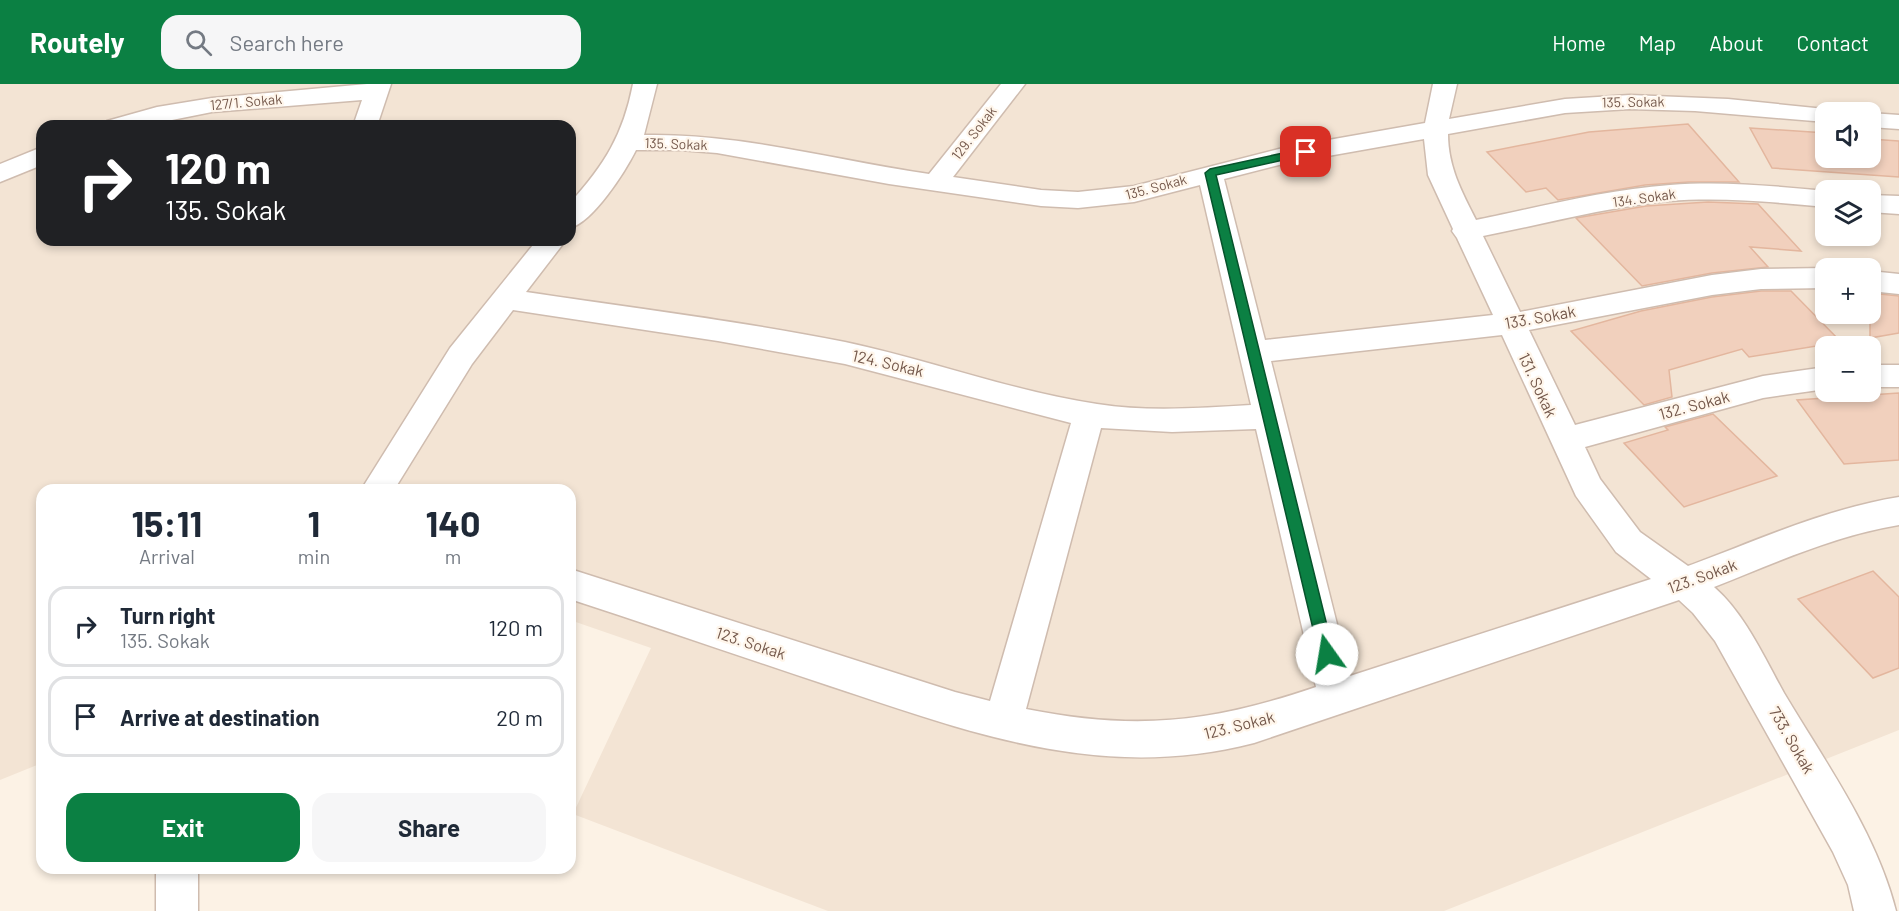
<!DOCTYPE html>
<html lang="en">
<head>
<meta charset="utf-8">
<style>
  :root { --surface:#fff; --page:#f6f6f7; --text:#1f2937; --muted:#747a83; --line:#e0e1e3; --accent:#0b8043 }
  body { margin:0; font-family:Barlow,sans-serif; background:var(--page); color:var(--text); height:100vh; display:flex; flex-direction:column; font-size:22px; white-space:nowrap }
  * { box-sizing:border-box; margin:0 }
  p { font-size:20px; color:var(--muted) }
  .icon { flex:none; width:33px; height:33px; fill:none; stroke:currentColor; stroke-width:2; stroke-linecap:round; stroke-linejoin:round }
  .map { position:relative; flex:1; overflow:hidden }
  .panel { position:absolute; left:36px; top:400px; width:540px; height:390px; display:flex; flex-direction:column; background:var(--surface); border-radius:18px; box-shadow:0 3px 9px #0003 }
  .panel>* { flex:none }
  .hud { position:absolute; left:36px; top:36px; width:540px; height:126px; border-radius:18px; box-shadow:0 3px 9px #0003; background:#202124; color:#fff; overflow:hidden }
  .tools { position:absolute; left:1815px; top:18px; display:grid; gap:12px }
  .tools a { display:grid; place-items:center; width:66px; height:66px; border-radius:12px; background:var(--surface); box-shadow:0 3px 9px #0003; font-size:30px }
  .pin { position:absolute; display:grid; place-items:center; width:51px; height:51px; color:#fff; margin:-26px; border-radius:12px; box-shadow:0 3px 9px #0006 }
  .me { position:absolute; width:66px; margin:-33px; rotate:347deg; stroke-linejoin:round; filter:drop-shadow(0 0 4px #0008) }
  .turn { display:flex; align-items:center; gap:21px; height:126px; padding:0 30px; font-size:27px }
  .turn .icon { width:78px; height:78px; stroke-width:2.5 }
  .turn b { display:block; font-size:42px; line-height:51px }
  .eta { display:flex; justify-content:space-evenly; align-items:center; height:102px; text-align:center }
  .eta b { font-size:36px; font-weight:700; line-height:42px }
  .cta { display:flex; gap:12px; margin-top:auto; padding:12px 30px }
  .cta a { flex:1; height:69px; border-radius:18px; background:var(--accent); color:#fff; font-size:24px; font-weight:700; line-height:69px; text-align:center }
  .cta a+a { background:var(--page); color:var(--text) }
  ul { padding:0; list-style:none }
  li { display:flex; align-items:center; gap:18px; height:81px; margin:0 12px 9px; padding:0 18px; border:3px solid var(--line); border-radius:18px }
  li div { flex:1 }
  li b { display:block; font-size:22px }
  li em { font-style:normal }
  header { display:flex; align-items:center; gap:36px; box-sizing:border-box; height:84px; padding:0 30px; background:var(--accent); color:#fff }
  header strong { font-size:28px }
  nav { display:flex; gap:33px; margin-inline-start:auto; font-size:21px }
  .search { width:420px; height:54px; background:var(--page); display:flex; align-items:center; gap:15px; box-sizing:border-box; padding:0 21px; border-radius:18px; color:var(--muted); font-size:22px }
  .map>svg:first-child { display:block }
</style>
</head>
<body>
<header>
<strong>Routely</strong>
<div class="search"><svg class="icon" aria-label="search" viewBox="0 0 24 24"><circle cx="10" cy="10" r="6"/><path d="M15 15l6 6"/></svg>Search here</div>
<nav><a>Home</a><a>Map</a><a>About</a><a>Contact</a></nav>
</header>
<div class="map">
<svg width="1899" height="827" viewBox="0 0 1899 827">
  <rect width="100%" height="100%" fill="#fcf2e5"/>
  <path fill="#f3e4d4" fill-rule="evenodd" d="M 0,0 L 1899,0 L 1899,646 L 1444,827 L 828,827 L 573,730 L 651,564 L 570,536 L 570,406 L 42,406 L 42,679 L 0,696 ZM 1826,28 L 1870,28 L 1870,74 L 1826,74 ZM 42,42 L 570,42 L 570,156 L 42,156 ZM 1826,106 L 1870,106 L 1870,152 L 1826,152 ZM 1826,184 L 1870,184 L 1870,230 L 1826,230 ZM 1826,262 L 1870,262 L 1870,308 L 1826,308 Z"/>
  <g fill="#f1d0bd" stroke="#e3b69e" stroke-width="1.5">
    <path d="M 1688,40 L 1739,98 L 1689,98 L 1645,101 L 1558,116 L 1546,104 L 1526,108 L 1487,68 L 1589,48 Z"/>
    <path d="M 1750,44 L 1826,49 L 1826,74 L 1870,74 L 1870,55 L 1899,57 L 1899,93 L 1772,84 Z"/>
    <path d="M 1708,118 L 1758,120 L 1801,167 L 1750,163 L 1768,183 L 1712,189 L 1642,202 L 1576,134 L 1646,122 Z"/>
    <path d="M 1761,207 L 1791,207 L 1841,258 L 1749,273 L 1742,265 L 1669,286 L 1672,313 L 1644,321 L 1571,247 L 1641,227 L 1712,213 Z"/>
    <path d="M 1870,209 L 1899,212 L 1899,249 L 1870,254 Z"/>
    <path d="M 1899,309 L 1899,376 L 1844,380 L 1797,316 Z"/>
    <path d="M 1713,330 L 1777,392 L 1684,423 L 1624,359 L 1668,346 L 1665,343 Z"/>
    <path d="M 1873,487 L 1899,513 L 1899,584 L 1873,594 L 1798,515 Z"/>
  </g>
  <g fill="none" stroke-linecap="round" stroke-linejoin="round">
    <g stroke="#cfbcaf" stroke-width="3">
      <g id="minor">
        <path d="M 367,0 L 391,0 L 377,42 L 353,42 L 362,16 L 212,28 L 142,42 L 104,42 L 107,37 L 157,23 L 212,14 Z"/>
        <path d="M 633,0 L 657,0 L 644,51 C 740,49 834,76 929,90 L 1001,0 L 1025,0 L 953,93 L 1041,106 L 1078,108 L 1134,102 L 1283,64 L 1425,39 L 1433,0 L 1457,0 L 1449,35 L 1565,15 L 1630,11 L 1728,15 L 1835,26 L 1836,28 L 1826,28 L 1826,38 L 1695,27 L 1630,25 L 1565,29 L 1448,50 C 1448,83 1462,108 1476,136 C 1540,123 1604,106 1670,101 C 1722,97 1774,102 1826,107 L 1826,123 C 1774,118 1721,113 1669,117 C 1606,123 1545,140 1483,152 L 1520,228 L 1712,191 L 1761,185 L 1826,184 L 1826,204 L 1761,205 L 1712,211 L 1529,246 L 1575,341 L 1763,292 L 1826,283 L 1826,305 L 1763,314 L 1585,363 L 1600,395 L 1640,448 L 1688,482 C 1758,456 1825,425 1899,413 L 1899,441 C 1833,452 1775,479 1714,503 C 1745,530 1764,573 1784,609 C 1825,678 1876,748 1896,827 L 1854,827 L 1848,801 L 1833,768 L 1715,557 L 1693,529 L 1679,516 L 1254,659 C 1100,699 969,648 824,600 C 740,572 655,543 570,515 L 570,485 L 955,608 L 990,617 L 1071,339 L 845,280 L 718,257 L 513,226 L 472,280 L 394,406 L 361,406 L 450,264 L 537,156 L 566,156 L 526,208 C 633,224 740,237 845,258 C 930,276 1011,307 1097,320 C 1147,328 1200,324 1251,321 L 1200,101 L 1134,118 L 1078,124 L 1041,122 L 889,100 L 717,69 L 680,66 L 636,66 C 625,88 593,138 570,144 L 570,119 C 605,80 623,51 633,0 ZM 1424,55 L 1428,91 L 1453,145 L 1452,147 L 1457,154 L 1493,231 L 1265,256 L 1224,95 L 1283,80 ZM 1502,251 L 1576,412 L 1616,468 L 1651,495 L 1350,592 L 1271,277 ZM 1101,344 L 1172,348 L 1256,345 L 1316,603 C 1210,639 1136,647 1026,625 Z"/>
        <path d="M 1870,29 L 1899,31 L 1899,45 L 1870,43 Z"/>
        <path d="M 42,63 L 42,81 L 0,98 L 0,80 Z"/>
        <path d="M 1870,111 L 1899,112 L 1899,130 L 1870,128 Z"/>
        <path d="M 1870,187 L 1899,190 L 1899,210 L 1870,207 Z"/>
        <rect x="1870" y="281" width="29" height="22"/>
        <rect x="156" y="784" width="42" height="43"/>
      </g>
    </g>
    <use href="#minor" fill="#fff" fill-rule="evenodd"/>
  </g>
  <path fill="#0b8043" stroke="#07532c" stroke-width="1.5" d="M 1306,64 L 1310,65 L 1310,70 L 1216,91 L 1334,570 L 1332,574 L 1327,576 L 1321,574 L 1319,570 L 1205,89 L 1210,85 Z"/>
  <g text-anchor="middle" stroke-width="4.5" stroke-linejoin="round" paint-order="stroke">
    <g font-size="14" fill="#74584b" stroke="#fff6eb">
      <text transform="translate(246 18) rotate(-5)" y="5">127/1. Sokak</text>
      <text transform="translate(1633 18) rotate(-1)" y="5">135. Sokak</text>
      <text transform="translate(974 49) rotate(-52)" y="5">129. Sokak</text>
      <text transform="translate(676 60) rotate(2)" y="5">135. Sokak</text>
      <text transform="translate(1156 103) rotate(-15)" y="5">135. Sokak</text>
      <text transform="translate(1644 114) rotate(-8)" y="5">134. Sokak</text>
    </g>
    <g font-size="16" fill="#74584b" stroke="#fff6eb">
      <text transform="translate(1540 233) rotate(-10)" y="6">133. Sokak</text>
      <text transform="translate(888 279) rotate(13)" y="6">124. Sokak</text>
      <text transform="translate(1538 301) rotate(65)" y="6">131. Sokak</text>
      <text transform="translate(1694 321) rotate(-15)" y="6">132. Sokak</text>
      <text transform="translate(1702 492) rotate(-20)" y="6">123. Sokak</text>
      <text transform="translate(751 559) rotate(18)" y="6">123. Sokak</text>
      <text transform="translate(1239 641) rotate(-14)" y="6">123. Sokak</text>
      <text transform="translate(1792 656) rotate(60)" y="6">733. Sokak</text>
    </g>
  </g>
</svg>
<div class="tools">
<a><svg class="icon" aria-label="sound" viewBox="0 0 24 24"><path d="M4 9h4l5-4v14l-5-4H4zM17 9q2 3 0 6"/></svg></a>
<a><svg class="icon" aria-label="layers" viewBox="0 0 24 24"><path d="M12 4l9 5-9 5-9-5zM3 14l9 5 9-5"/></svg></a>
<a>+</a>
<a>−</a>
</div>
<div class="pin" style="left:1306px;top:68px;background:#d93025"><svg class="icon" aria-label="arrive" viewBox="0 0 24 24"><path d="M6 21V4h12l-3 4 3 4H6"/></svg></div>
<svg class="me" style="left:1327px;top:570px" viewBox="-20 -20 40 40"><circle r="19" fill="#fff"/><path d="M0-13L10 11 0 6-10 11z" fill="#0b8043"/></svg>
<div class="hud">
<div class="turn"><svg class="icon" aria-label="right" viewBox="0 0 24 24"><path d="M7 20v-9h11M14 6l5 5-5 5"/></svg><div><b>120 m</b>135. Sokak</div></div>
</div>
<section class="panel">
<div class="eta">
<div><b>15:11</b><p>Arrival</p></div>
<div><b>1</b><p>min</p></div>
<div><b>140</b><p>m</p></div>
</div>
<ul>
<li><svg class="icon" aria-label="right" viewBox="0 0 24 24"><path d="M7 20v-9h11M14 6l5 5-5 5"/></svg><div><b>Turn right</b><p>135. Sokak</p></div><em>120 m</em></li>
<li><svg class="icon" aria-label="arrive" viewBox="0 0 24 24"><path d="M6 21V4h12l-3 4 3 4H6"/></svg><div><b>Arrive at destination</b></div><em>20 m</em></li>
</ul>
<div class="cta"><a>Exit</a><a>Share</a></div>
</section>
</div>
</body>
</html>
